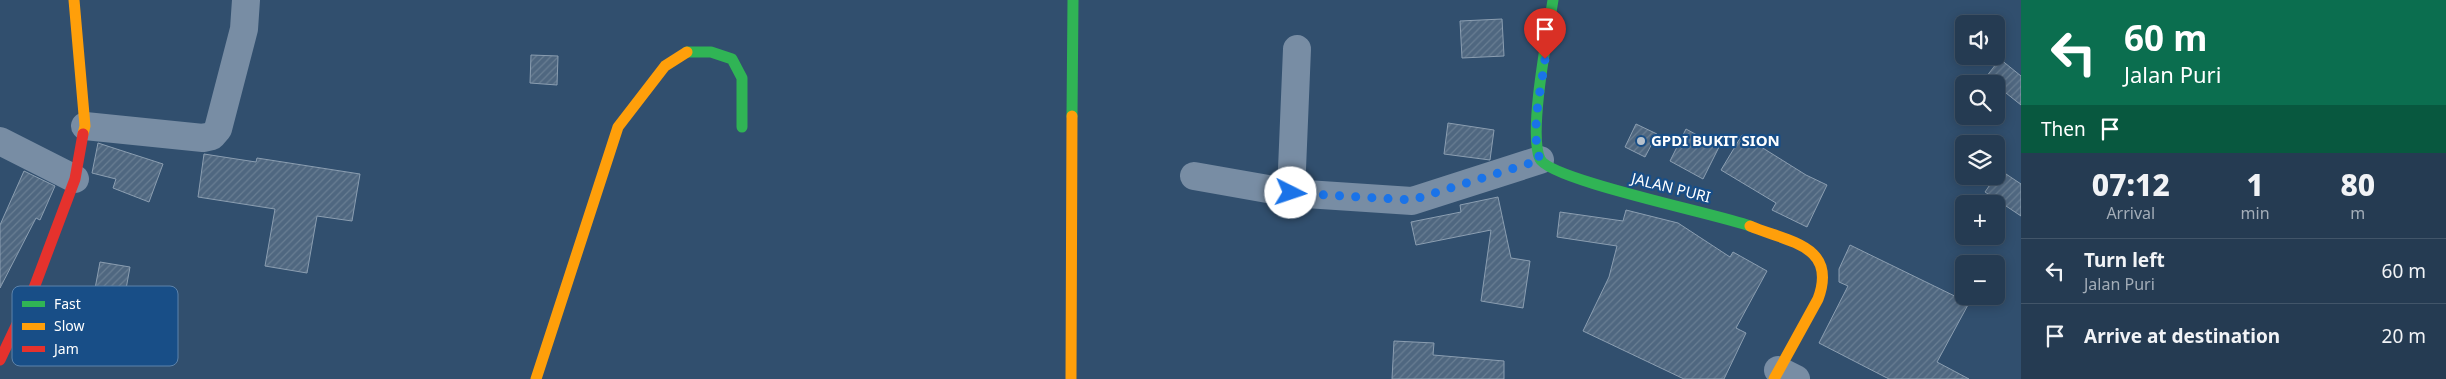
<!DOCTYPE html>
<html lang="en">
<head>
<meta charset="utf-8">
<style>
  :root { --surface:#253b52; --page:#31465c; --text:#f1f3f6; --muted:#a3adb8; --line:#425569 }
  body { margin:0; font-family:"Noto Sans",sans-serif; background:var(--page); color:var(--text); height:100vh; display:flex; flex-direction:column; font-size:19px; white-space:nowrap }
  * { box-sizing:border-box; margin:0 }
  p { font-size:16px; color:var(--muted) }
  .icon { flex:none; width:28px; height:28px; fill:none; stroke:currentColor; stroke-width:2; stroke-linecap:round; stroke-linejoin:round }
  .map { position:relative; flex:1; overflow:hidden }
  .drawer { display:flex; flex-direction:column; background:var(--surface); width:425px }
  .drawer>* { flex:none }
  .hud { background:#0b6e4f; color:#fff; overflow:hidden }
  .buttons { position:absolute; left:1955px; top:15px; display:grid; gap:10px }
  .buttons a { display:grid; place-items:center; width:50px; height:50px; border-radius:8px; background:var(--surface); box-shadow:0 2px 12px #0003,0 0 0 1px var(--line); font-size:25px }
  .pin { position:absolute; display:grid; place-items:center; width:42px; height:42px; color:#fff; margin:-51px -21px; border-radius:50% 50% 50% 0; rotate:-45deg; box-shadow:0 0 5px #0007 }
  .pin .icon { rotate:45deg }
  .me { position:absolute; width:55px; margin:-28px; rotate:94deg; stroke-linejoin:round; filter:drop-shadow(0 0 4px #0008) }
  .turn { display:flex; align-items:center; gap:18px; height:105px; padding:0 20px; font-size:22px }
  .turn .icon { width:65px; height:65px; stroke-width:2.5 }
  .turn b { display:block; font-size:35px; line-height:42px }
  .then { display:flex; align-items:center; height:48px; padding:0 20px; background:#0003; gap:10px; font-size:19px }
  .eta { display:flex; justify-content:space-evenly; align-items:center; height:85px; text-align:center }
  .eta b { font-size:30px; font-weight:800; line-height:35px }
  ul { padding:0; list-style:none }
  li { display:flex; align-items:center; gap:15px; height:65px; padding:0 20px; border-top:1px solid var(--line) }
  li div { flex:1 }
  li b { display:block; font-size:19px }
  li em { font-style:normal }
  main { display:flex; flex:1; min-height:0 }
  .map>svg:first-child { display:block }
</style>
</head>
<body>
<main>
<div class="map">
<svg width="2021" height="379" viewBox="0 0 2021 379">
  <defs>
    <pattern id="building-hatch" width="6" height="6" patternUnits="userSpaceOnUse" patternTransform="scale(1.25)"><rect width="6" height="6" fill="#4f6780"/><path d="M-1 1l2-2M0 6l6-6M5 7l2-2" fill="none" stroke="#697e93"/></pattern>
  </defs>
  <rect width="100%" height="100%" fill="#314f6e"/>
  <g fill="url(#building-hatch)" stroke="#8b9eb1">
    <path d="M 1502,19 L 1504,56 L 1462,58 L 1460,21 Z"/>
    <path d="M 531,55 L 558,56 L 557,85 L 530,83 Z"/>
    <path d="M 2000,59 L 2021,76 L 2021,105 L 1986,77 Z"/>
    <path d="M 1448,123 L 1494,130 L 1490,160 L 1444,154 Z"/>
    <path d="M 1636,124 L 1657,134 L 1645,157 L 1625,147 Z"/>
    <path d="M 1686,129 L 1719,147 L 1703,179 L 1670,161 Z"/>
    <path d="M 1742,135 L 1806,175 L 1827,185 L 1807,227 L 1772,210 L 1776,203 L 1721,170 Z"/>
    <path d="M 98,143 L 163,164 L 149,202 L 113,188 L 116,179 L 92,173 Z"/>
    <path d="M 204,154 L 256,162 L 257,158 L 360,174 L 352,221 L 317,216 L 307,273 L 265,266 L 275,209 L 198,197 Z"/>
    <path d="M 2000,170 L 2021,184 L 2021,216 L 1985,192 Z"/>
    <path d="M 24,171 L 55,186 L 40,220 L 36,218 L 0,288 L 0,225 Z"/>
    <path d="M 1498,197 L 1511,258 L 1530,261 L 1523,308 L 1481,301 L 1491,230 L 1416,245 L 1411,222 L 1461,212 L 1460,205 Z"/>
    <path d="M 1626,210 L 1678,223 L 1730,257 L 1733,252 L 1767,271 L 1736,328 L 1746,333 L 1724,379 L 1684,379 L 1583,331 L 1609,277 L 1617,246 L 1557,237 L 1560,212 L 1623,221 Z"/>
    <path d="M 1850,245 L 1969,303 L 1937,362 L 1969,379 L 1889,379 L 1819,343 L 1848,286 L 1839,282 L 1839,269 Z"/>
    <path d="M 100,262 L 130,267 L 124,300 L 94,294 Z"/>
    <path d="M 1394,341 L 1434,343 L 1433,355 L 1504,361 L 1504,379 L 1392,379 Z"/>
  </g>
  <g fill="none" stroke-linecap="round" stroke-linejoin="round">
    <g stroke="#788da4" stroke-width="28">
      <path d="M 85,126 L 203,138 L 212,136 L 218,129 L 244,29 L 246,0"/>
      <path d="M 0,141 L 75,179"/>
      <path d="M 1194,176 L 1291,193 L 1412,201 L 1540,160"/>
      <path d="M 1291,193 L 1297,49"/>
      <path d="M 1778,370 L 1796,379"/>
    </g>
    <g stroke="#30b455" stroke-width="11">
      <path d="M 1553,0 C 1548,32 1528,133 1540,159 C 1550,180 1717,214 1750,226"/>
      <path d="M 687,52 L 711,52 L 732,59 L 742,78 L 742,127"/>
      <path d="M 1072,116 L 1073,0"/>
    </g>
    <g stroke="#ff9f0a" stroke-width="11">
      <path d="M 74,0 L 85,126 L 83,134"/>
      <path d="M 1750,226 C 1788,242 1838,245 1818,299 L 1774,379"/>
      <path d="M 536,379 L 618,127 L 665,66 L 687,52"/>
      <path d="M 1071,379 L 1072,116"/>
    </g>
    <path stroke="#e5322d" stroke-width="11" d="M 0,360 L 34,288 L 75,179 L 83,134"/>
  </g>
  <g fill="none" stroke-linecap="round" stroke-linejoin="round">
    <path stroke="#1a73e8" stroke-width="9" stroke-dasharray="0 16.2" d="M 1291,193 L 1412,200 L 1540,160 C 1530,129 1541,91 1545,59"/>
  </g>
  <circle fill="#b7c1cc" stroke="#184e87" stroke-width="2" cx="1641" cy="141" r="5"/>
  <g text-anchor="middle" stroke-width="4.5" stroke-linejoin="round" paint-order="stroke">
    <g font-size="15" font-weight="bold" fill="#fff" stroke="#184e87" text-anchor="start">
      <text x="1651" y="146">GPDI BUKIT SION</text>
    </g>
    <g font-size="15" fill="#fff" stroke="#184e87">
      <text transform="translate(1671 188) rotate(14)" y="5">JALAN PURI</text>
    </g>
  </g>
  <rect x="12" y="286" width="166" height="80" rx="8" fill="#184e87" stroke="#5d83ab" stroke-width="1"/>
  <rect x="22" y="301" width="23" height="6" fill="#30b455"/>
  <rect x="22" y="323" width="23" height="7" fill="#ff9f0a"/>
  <rect x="22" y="346" width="23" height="6" fill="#e5322d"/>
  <g font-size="14" fill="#fff">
    <text x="54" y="309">Fast</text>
    <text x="54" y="331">Slow</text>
    <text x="54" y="354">Jam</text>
  </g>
</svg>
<div class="buttons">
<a><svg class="icon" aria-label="sound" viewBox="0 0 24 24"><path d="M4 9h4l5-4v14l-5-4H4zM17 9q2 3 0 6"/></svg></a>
<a><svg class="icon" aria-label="search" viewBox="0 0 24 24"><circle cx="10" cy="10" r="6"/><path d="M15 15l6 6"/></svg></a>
<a><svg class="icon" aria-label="layers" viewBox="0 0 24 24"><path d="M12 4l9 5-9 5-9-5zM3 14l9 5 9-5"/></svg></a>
<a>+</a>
<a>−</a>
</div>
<div class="pin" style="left:1545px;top:59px;background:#d93025"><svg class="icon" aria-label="arrive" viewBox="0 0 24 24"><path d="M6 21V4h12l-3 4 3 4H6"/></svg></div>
<svg class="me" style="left:1291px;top:193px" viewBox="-20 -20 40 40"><circle r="19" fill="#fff"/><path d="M0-13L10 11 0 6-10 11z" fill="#1a73e8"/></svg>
</div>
<section class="drawer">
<div class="hud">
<div class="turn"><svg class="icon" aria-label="left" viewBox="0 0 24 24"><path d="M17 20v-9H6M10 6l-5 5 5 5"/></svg><div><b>60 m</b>Jalan Puri</div></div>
<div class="then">Then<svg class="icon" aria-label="arrive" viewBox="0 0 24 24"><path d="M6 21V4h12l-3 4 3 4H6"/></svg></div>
</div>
<div class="eta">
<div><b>07:12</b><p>Arrival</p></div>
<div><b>1</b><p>min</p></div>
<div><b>80</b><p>m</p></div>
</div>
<ul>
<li><svg class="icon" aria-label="left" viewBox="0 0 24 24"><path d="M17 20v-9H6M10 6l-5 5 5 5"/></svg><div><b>Turn left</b><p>Jalan Puri</p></div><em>60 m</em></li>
<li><svg class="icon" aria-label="arrive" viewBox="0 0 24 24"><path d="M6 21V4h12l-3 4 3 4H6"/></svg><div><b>Arrive at destination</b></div><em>20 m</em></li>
</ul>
</section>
</main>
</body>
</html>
